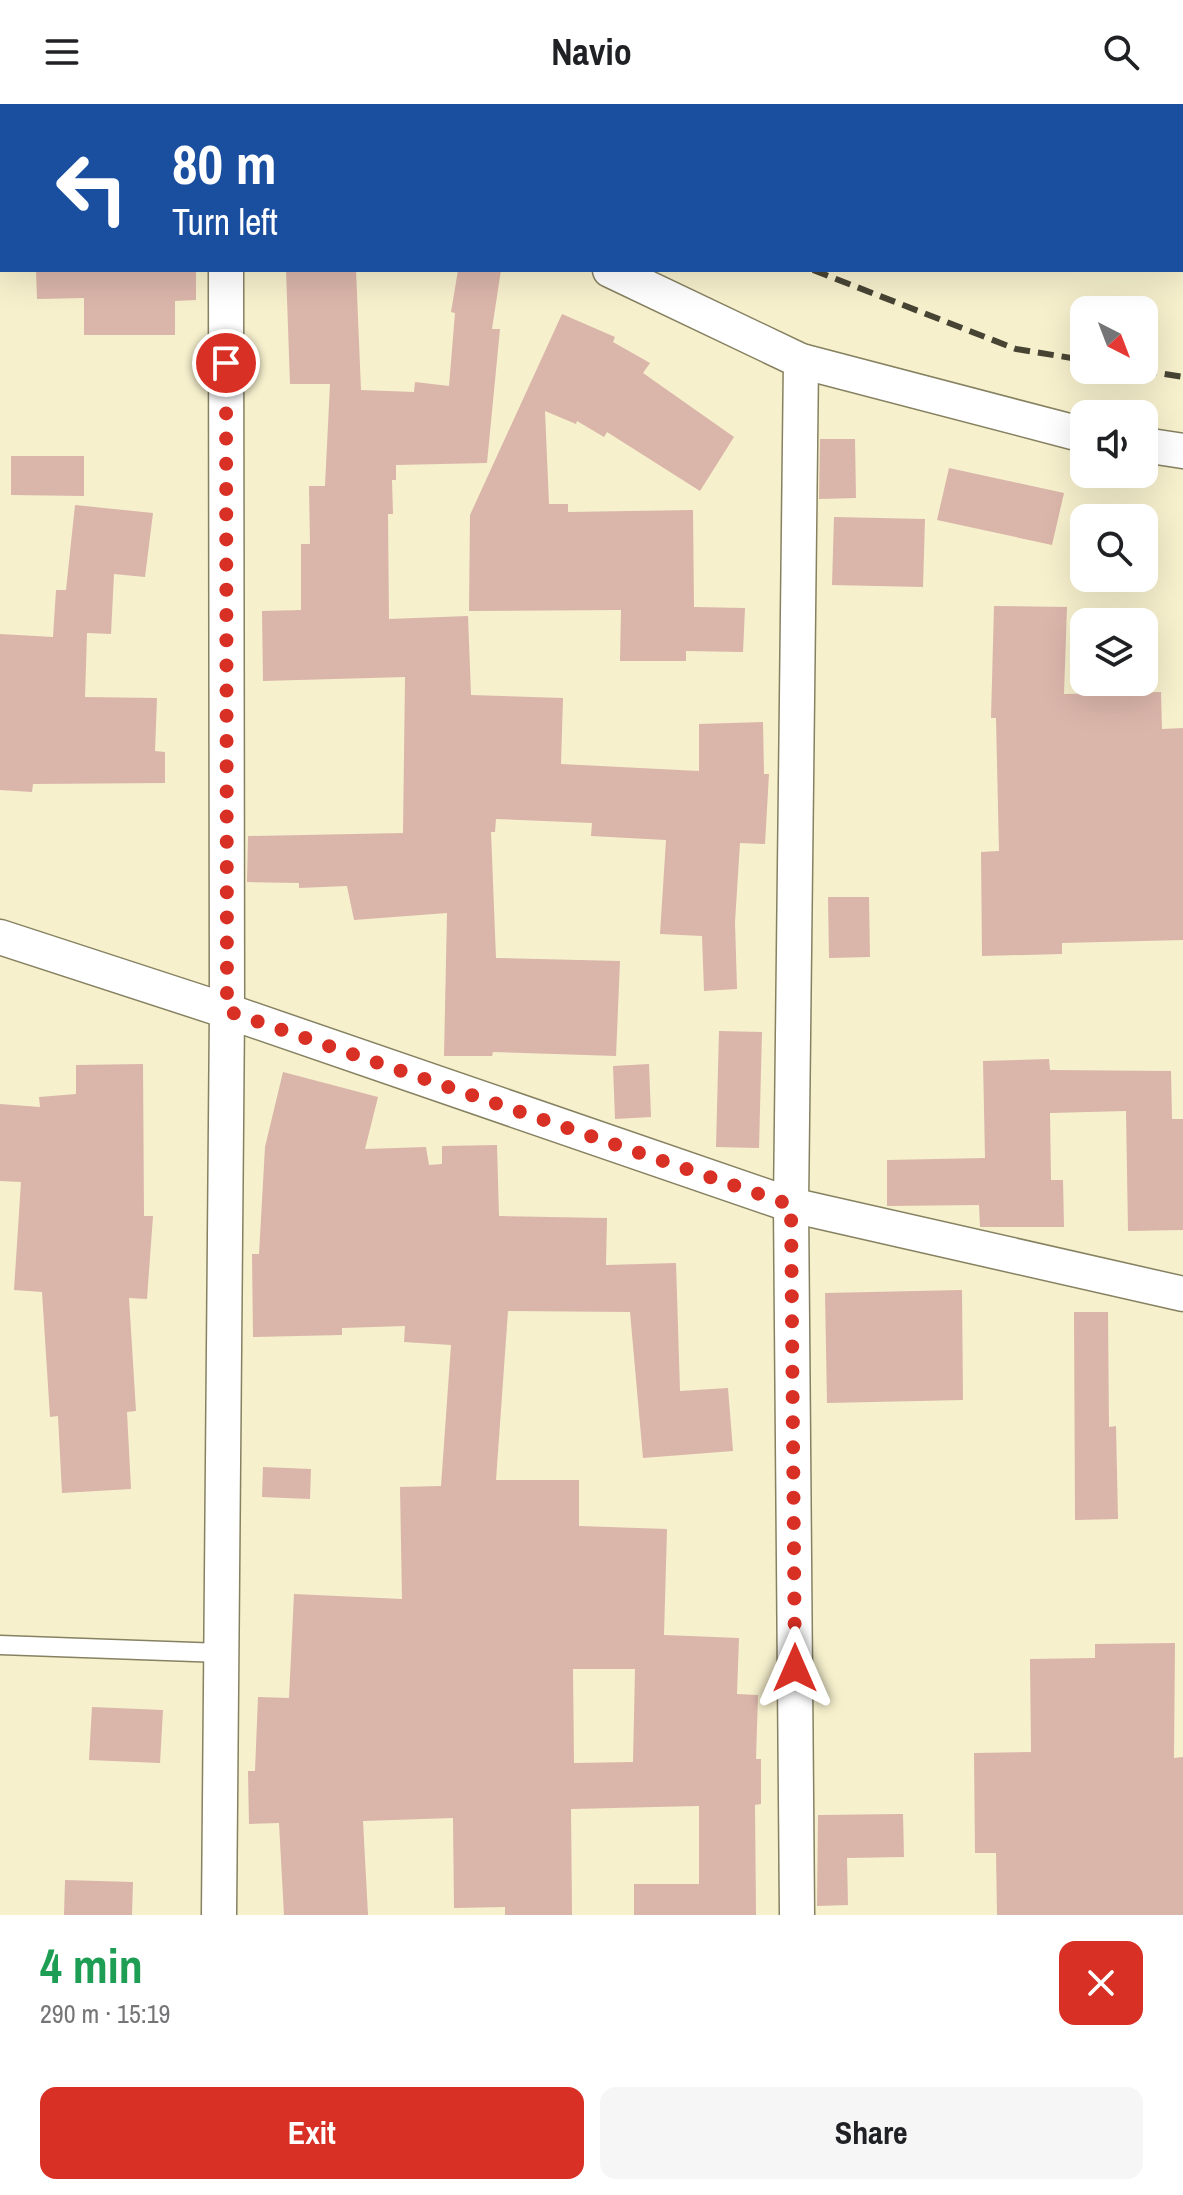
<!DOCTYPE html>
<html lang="en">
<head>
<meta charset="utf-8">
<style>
  :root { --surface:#fff; --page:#f6f6f6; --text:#202124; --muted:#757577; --accent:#d93025 }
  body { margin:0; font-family:"Archivo Narrow",sans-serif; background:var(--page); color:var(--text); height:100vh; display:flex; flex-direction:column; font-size:30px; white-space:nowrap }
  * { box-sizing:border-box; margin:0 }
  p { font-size:26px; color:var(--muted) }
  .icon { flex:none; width:44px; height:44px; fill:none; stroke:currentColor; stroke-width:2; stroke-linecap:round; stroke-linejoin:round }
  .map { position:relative; height:1811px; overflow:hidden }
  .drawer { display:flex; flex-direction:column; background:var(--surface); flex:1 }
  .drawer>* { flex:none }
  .guide { position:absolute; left:0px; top:0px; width:1184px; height:168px; box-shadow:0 8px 32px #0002; background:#1a4fa0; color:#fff; overflow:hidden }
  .needle { width:52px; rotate:138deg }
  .tools { position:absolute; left:1070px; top:192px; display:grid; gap:16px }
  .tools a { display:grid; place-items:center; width:88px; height:88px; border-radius:16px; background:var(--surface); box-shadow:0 8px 32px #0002; font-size:40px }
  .pin { position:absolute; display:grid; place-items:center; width:68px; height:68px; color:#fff; margin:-34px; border:4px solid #fff; border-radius:50%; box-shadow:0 2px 8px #0007 }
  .me { position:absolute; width:88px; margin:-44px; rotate:0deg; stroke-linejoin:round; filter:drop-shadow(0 0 6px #0008) }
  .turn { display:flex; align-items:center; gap:28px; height:168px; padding:0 40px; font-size:36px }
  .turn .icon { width:104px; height:104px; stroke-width:2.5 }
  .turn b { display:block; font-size:56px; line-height:68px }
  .round { display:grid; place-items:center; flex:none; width:84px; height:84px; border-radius:16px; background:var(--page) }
  .headline { display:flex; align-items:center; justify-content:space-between; height:136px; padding:0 40px }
  h1 { font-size:48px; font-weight:800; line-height:60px; color:#1e9e55 }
  .cta { display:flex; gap:16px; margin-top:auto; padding:16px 40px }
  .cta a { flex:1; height:92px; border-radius:16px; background:var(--accent); color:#fff; font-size:32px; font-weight:800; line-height:92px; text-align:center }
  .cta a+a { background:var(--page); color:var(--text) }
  header { display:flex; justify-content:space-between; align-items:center; height:104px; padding:0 40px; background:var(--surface); font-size:36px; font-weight:800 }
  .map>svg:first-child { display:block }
</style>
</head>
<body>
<header><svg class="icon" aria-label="menu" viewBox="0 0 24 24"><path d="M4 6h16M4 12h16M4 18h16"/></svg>Navio<svg class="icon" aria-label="search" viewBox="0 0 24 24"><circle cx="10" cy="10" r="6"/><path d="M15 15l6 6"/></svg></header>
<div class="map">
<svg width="1183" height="1811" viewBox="0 0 1183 1811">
  <rect width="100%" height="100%" fill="#f6f0cd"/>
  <g fill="#dab5aa" fill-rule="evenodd">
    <path d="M 36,166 L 196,166 L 196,196 L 175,197 L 175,231 L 84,231 L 84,194 L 37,195 Z"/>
    <path d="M 286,166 L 356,166 L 361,286 L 414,288 L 415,278 L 449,282 L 455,209 L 451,208 L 458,166 L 501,166 L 492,225 L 500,225 L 487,359 L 396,361 L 396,376 L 392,376 L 393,410 L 388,410 L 389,515 L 468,512 L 471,591 L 563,594 L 561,660 L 699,667 L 699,620 L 763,618 L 764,670 L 769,670 L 765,740 L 740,739 L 735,818 L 737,885 L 704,887 L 702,832 L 660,830 L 666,736 L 591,732 L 592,719 L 496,715 L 495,728 L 491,728 L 496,854 L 620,857 L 616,952 L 493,948 L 492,952 L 444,952 L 447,809 L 354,816 L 347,782 L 299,784 L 299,779 L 247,778 L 248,732 L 403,729 L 405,573 L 263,577 L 262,507 L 301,506 L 301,440 L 310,440 L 309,382 L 325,382 L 330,280 L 290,280 Z"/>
    <path d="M 562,210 L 615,233 L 613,238 L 650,259 L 643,269 L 734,333 L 700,387 L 607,328 L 604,333 L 577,317 L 576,320 L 545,307 L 549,400 L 568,400 L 568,408 L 693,406 L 694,503 L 745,504 L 743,548 L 686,547 L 686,557 L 620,557 L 621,506 L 469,507 L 470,411 Z"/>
    <path d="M 820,335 L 855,335 L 856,394 L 819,395 Z"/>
    <path d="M 11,352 L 84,352 L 84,392 L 11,391 Z"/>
    <path d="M 949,364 L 1064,389 L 1052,441 L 937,416 Z"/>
    <path d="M 75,401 L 153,409 L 145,473 L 114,470 L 111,530 L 87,529 L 85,593 L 157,594 L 155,647 L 165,648 L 165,679 L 33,680 L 32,688 L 0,686 L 0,530 L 53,533 L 56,486 L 66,486 Z"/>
    <path d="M 834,413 L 925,415 L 923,483 L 832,481 Z"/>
    <path d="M 994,502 L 1067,503 L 1064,590 L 1161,588 L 1162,625 L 1183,624 L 1183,836 L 1062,839 L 1062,850 L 982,852 L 981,748 L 999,747 L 996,614 L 991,614 Z"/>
    <path d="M 828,793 L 869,793 L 870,853 L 829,854 Z"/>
    <path d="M 719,927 L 762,928 L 759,1044 L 716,1043 Z"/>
    <path d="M 1049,955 L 1050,966 L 1171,967 L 1172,1015 L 1183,1015 L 1183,1126 L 1128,1127 L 1126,1007 L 1050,1009 L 1051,1076 L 1063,1076 L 1064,1123 L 980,1123 L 979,1101 L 887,1102 L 887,1056 L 985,1054 L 983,957 Z"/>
    <path d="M 143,960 L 144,1112 L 153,1112 L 147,1195 L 129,1194 L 136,1307 L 127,1308 L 131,1385 L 62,1389 L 58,1312 L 50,1313 L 42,1188 L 14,1186 L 21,1078 L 0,1077 L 0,1000 L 40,1003 L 39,993 L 76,990 L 76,961 Z"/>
    <path d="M 649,960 L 651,1013 L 615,1015 L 613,962 Z"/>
    <path d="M 283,968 L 378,993 L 365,1045 L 426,1043 L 429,1061 L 442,1060 L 442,1042 L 497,1041 L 499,1112 L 607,1114 L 606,1161 L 676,1159 L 680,1287 L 728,1284 L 733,1347 L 643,1354 L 630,1208 L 508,1207 L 496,1376 L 579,1376 L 579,1422 L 667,1425 L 664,1531 L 739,1534 L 737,1590 L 758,1591 L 756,1655 L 761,1655 L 761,1700 L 755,1701 L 756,1811 L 634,1811 L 634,1780 L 699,1780 L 699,1702 L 571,1705 L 572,1811 L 505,1811 L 505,1803 L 454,1804 L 453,1714 L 363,1717 L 368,1811 L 284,1811 L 279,1719 L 249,1720 L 248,1667 L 255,1667 L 258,1593 L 289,1594 L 294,1490 L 402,1495 L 400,1383 L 441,1382 L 451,1241 L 404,1238 L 405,1222 L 342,1224 L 342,1231 L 253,1233 L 252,1150 L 259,1150 L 265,1043 ZM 573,1565 L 635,1565 L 633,1658 L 574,1659 Z"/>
    <path d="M 962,1186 L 963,1296 L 827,1299 L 825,1189 Z"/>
    <path d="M 1074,1208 L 1108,1208 L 1109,1323 L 1116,1322 L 1118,1415 L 1075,1416 Z"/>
    <path d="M 263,1363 L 311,1365 L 310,1395 L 262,1393 Z"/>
    <path d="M 1175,1539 L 1174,1654 L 1183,1653 L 1183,1811 L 997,1811 L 996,1749 L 975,1749 L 974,1649 L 1031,1648 L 1030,1555 L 1095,1554 L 1095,1540 Z"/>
    <path d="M 92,1603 L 163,1606 L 160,1659 L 89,1656 Z"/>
    <path d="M 903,1710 L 904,1753 L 847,1754 L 848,1801 L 817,1802 L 818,1711 Z"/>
    <path d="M 65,1776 L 133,1778 L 132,1811 L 64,1811 Z"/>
  </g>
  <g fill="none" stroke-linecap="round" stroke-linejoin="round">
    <g stroke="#868161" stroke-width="21">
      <path id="service" d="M 0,1541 L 222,1549"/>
    </g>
    <g stroke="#868161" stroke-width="37">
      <g id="minor">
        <path d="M 226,0 L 226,2"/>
        <path d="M 350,0 L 353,2"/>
        <path d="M 610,166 L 801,257 L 1084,331"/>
        <path d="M 1144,341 L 1183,347"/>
        <path d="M 0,833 L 227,907 L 791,1101 L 1183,1190"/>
        <path d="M 219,1811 L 227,907 L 226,166"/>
        <path d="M 797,1811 L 791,1101 L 801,257"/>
      </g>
    </g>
    <use href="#service" stroke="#fff" stroke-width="18"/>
    <use href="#minor" stroke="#fff" stroke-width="34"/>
    <g stroke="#474434" stroke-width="6" stroke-dasharray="16 8" stroke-linecap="butt">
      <path d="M 500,0 L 503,2"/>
      <path d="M 813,166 L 1016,245 L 1084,256"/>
      <path d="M 1141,266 L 1183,273"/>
    </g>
  </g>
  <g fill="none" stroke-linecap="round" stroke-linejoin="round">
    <path stroke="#d93025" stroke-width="14" stroke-dasharray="0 25.2" d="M 226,259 L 227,907 L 791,1101 L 795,1564"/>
  </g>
</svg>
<div class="tools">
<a><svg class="needle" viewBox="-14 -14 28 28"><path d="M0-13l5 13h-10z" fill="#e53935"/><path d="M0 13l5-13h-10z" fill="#757577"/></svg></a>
<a><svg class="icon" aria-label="sound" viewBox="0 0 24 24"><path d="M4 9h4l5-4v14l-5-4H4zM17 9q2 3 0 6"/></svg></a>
<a><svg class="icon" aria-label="search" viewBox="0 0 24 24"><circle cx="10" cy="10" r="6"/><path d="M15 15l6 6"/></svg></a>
<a><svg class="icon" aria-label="layers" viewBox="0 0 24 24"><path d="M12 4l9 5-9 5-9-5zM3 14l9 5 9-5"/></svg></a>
</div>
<div class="pin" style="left:226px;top:259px;background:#d93025"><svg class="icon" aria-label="arrive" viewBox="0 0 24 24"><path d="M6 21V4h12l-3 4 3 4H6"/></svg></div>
<svg class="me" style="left:795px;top:1564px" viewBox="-20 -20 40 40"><path d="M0-17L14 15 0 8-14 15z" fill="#d93025" stroke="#fff" stroke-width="4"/></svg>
<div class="guide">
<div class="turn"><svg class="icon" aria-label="left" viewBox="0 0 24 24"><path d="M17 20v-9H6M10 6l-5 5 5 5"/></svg><div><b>80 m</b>Turn left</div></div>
</div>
</div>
<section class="drawer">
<div class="headline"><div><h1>4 min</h1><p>290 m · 15:19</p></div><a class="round" style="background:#d93025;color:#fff"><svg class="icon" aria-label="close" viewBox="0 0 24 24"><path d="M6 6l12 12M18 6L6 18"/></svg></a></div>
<div class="cta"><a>Exit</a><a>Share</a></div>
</section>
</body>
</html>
